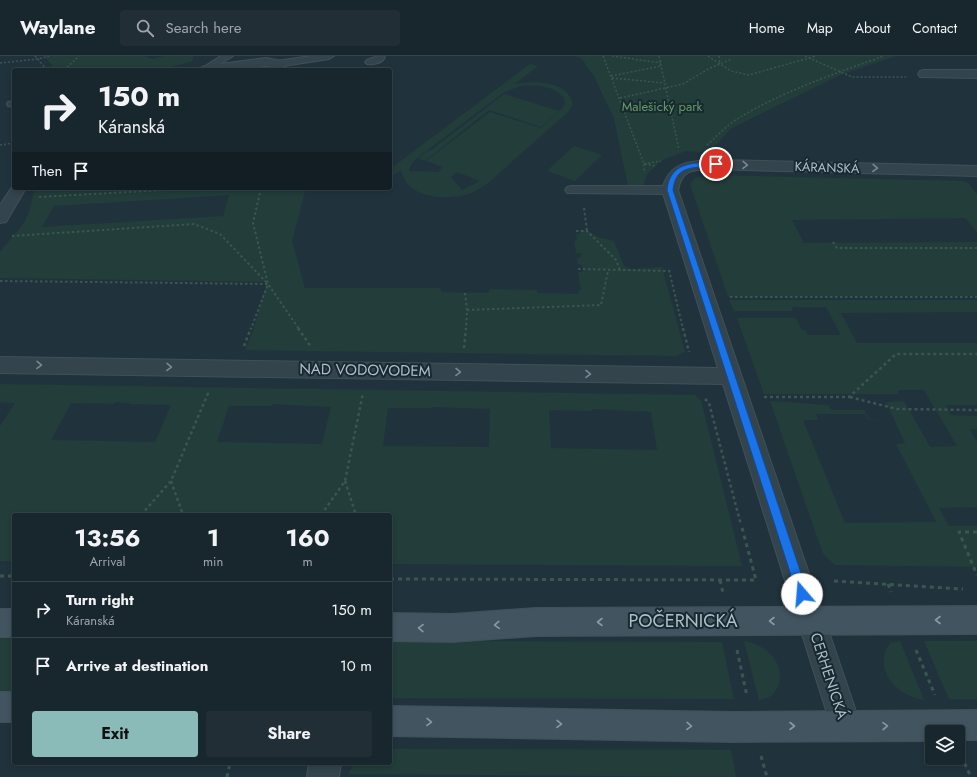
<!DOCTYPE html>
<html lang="en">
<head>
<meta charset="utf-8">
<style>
  :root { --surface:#18262e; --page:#212e36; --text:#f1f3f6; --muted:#9fa5aa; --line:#36434a; --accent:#8bbbb9 }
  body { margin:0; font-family:Jost,sans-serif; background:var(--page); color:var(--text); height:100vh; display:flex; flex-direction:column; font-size:15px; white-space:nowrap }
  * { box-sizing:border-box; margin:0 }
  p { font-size:13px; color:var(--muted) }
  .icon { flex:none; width:22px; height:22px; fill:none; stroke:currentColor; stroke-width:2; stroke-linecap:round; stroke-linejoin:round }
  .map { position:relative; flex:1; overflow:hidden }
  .details { position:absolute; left:12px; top:457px; width:380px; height:252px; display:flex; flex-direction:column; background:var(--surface); border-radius:4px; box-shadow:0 2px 6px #0003,0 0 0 1px var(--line) }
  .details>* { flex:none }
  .top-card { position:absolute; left:12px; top:12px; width:380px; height:122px; border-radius:4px; box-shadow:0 2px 6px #0003,0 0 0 1px var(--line); background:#18262e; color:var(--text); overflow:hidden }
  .fabs { position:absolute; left:925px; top:669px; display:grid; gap:8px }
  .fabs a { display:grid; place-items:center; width:40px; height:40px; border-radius:4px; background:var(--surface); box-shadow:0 2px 6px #0003,0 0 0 1px var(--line); font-size:20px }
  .pin { position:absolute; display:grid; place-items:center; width:34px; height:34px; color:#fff; margin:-17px; border:2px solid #fff; border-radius:50%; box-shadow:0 1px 4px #0007 }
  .me { position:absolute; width:44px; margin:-22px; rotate:342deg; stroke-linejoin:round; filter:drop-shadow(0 0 3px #0008) }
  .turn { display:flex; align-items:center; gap:14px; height:84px; padding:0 20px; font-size:18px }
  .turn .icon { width:52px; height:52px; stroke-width:2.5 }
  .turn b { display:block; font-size:28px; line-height:34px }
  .then { display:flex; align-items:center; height:38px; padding:0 20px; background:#0003; gap:8px; font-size:15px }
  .eta { display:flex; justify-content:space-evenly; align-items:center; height:68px; text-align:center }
  .eta b { font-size:24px; font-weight:700; line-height:28px }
  .cta { display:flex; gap:8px; margin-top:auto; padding:8px 20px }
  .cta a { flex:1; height:46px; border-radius:4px; background:var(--accent); color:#111; font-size:16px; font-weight:700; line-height:46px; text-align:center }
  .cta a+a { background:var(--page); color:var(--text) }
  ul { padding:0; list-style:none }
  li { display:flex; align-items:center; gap:12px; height:56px; padding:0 20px; border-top:1px solid var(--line) }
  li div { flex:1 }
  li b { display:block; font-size:15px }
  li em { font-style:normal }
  header { display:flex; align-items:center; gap:24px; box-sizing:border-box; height:56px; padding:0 20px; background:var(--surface); border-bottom:1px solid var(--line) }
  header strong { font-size:19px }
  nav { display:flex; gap:22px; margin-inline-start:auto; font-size:14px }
  .search { width:280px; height:36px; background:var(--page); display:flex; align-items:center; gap:10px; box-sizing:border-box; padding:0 14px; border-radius:4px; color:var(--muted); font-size:15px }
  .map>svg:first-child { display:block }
</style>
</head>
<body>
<header>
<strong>Waylane</strong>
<div class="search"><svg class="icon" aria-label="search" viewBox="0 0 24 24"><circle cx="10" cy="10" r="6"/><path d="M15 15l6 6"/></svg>Search here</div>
<nav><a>Home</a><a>Map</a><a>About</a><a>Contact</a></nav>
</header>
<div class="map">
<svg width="977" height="721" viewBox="0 0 977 721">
  <rect width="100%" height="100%" fill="#20333d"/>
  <g fill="#223d3a" fill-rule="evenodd">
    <path d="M 44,0 L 144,0 L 152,3 L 164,0 L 194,0 L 192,5 C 179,10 163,12 149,14 C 135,15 113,7 103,14 L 54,14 L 51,8 Z"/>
    <path d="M 574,0 L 896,0 L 840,19 L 744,66 L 730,73 L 710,97 L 686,95 L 662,104 L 647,118 L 643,130 L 628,130 L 614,63 L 594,20 L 581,2 Z"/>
    <path d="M 530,8 L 538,10 L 515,28 C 535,25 567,24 573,48 L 568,56 L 487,128 C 480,132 473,137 465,139 C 443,144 406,142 401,114 L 390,122 L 390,113 ZM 520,30 C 535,29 554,29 564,42 L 565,49 L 541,72 L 490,56 L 426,105 L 443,111 L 438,116 L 409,115 L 412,107 L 417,102 L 503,37 ZM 540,73 L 480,125 L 462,134 L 451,121 L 457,116 L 480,125 Z"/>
    <path d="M 504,38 L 559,55 L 541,71 L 489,54 L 425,105 L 418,102 L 429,94 L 430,95 Z"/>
    <path d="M 574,90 L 602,99 L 575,125 L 547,115 Z"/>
    <path d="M 713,119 L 962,125 L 968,127 L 977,138 L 977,176 L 965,162 L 792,164 L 804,187 L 977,186 L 977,240 L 728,241 L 690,128 L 695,122 Z"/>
    <path d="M 35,132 L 306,132 L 292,185 L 305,232 L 440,232 L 442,236 L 488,237 L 490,233 L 537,234 L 537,237 L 578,238 L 579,234 L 581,234 L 578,216 L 583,216 L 582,209 L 578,208 L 577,202 L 581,202 L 581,197 L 576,197 L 574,185 L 577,185 L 576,178 L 580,178 L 580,174 L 587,174 L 598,181 L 614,185 L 624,210 L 631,213 L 662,211 L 685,296 L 676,300 L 245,294 L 253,275 L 267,226 L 0,222 L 0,196 L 24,167 L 29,156 ZM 229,139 L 223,160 L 42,171 L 54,150 Z"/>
    <path d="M 729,244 L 977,244 L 977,256 L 841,257 L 857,287 L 977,287 L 977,349 L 945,349 L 951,359 L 977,360 L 977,373 L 970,374 L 977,386 L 977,451 L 939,452 L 949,470 L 977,470 L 977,511 L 835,509 L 823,498 L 770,345 L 828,349 L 832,354 L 864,354 L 869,363 L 882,363 L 868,364 L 865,358 L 816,358 L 818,364 L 803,364 L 845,467 L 936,466 L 896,388 L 905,387 L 886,346 L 904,345 L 930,391 L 957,390 L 924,334 L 898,334 L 899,338 L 764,338 L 737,262 L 796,262 L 802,274 L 805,274 L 808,279 L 841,279 L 826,251 L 792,251 L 793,255 L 734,255 Z"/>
    <path d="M 0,328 L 695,339 L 701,344 L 742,510 L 390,508 L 390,459 L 14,459 L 14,505 L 0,505 L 0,370 L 15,347 L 0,346 ZM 115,346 L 129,347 L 130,348 L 171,349 L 155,386 L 51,384 L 71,347 L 114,348 ZM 273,348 L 331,351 L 322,388 L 217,386 L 229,350 L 272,350 ZM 432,351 L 490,353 L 489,391 L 383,390 L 388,352 L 431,352 ZM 592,353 L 651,356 L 657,394 L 551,392 L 549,354 L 592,355 Z"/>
    <path d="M 0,580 L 14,580 L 14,639 L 0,638 Z"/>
    <path d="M 390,585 L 722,586 L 734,643 L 390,642 Z"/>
    <path d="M 744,585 C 766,588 786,607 778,630 C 776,633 774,638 771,640 C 768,642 763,643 759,644 Z"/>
    <path d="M 900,585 L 924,644 C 897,640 872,614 890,587 Z"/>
    <path d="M 924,585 L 977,585 L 977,643 L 949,643 Z"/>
    <path d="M 390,693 L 731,694 L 736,721 L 348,718 L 354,707 L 390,707 Z"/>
  </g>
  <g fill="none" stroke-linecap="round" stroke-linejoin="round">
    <g stroke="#405059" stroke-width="2">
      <g id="lane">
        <path d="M 221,0 L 233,0 L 211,14 L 199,14 Z"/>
        <path d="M 311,0 L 334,0 L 329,3 L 277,11 L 272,8 L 277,5 Z"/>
        <path d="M 375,0 L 385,0 C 384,7 373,9 367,8 L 365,6 L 367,4 L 375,1 Z"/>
        <path d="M 14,45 L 14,51 L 8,50 L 7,48 L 8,46 Z"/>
        <path d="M 571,130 L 670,130 L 674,131 L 676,134 L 674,137 L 670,138 L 567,137 L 565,134 L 567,131 Z"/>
      </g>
    </g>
    <g stroke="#405059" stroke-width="2">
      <g id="street">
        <path d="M 266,2 L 281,5 L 286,14 L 274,14 L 272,11 L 266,10 L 233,14 L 200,14 L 202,11 L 206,10 Z"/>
        <path d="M 924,14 L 977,14 L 977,22 L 920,21 L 918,18 L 920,15 Z"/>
        <path d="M 716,104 L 977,110 L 977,120 L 708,113 C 690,114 682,115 678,134 L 861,670 L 857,681 L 846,685 L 835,681 L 831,670 L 723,328 L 0,317 L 0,301 L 718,312 L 662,134 C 669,105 690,105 716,104 Z"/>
        <path d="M 14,128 L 14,132 L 26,132 L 6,166 L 0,167 L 0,149 Z"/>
        <path d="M 309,707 L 341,707 L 339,721 L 307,721 Z"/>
      </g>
    </g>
    <g stroke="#405059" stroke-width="2">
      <g id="secondary">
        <path d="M 977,550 L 977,578 L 536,580 L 452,586 L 390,585 L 390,557 L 452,558 L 536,552 Z"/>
        <rect x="0" y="553" width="14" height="28"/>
        <rect x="0" y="636" width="14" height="30"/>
        <path d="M 390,650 L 732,656 L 977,654 L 977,684 L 958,684 L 958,676 L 932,676 L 932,685 L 732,686 L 390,680 Z"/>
      </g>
    </g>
    <g stroke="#3b5651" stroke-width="1.5" stroke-dasharray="2 2" stroke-linecap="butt">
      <path d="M 35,0 L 47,14"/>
      <path d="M 603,0 L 644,108 L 644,116"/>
      <path d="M 612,0 L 661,7"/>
      <path d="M 659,0 L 679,94"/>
      <path d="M 708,0 L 731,15 L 749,19 L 816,0"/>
      <path d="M 719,0 L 720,8"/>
      <path d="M 805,0 L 852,21 L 906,21"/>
      <path d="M 0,7 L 38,3 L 49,0"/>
      <path d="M 64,14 L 79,0"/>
      <path d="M 611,20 L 661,10"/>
      <path d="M 612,22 L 664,27"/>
      <path d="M 620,42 L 683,28 L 710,12 L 732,3"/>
      <path d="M 0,89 L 14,87"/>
      <path d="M 707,89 C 717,80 726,70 737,63 C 781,36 836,17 884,0"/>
      <path d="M 644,108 L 661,105"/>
      <path d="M 645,108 L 656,110"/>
    </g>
    <g stroke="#3b5651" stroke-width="2" stroke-dasharray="2.5 2.5" stroke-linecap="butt">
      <path d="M 261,132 L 253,167 L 268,228 L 299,273"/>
      <path d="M 39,141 L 201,132"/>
      <path d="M 584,152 L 587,175"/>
      <path d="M 576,175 L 587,175 L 616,204 L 620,214"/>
      <path d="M 12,180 L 194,168 L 220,178 L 267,227"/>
      <path d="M 833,186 L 837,192 L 977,192"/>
      <path d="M 578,213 L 670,215"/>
      <path d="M 669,214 L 683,273"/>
      <path d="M 0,225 L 268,228 L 251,273"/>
      <path d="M 465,237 L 467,254 L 466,273"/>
      <path d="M 730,241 L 977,241"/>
      <path d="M 467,254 L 601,249 L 608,215"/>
    </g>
    <g stroke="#3b5651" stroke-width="2.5" stroke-dasharray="3 3" stroke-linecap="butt">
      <path d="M 298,272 L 311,291"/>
      <path d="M 683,272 L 689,296"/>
      <path d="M 244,290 L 251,272"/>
      <path d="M 464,292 L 466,272"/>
      <path d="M 764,341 L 849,341 L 896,298 L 977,298"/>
      <path d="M 850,341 L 897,353 L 977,354"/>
      <path d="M 705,343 L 709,347 L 741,469"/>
      <path d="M 171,425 L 183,459"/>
      <path d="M 345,425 L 356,459"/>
      <path d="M 141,459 L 171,425 L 209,335"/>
      <path d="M 321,459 L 345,425 L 363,337"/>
    </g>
    <g stroke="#3b5651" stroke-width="3" stroke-dasharray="4 4" stroke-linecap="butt">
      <path d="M 977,476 L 959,476 L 977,519"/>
      <path d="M 0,520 L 14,520"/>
      <path d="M 390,523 L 756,524 L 741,468"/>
      <path d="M 720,524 L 723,537"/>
      <path d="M 834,525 L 963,533"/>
      <path d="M 888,528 L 891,536"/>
      <path d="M 737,594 L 747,640"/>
      <path d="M 916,594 L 935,639"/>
      <path d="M 761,700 L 767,721"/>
      <path d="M 961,700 L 971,721"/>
      <path d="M 227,721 L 230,707"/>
    </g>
    <use href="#lane" fill="#34444c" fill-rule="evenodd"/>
    <use href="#street" fill="#34444c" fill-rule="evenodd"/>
    <use href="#secondary" fill="#415460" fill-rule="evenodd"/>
  </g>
  <defs><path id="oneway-chevron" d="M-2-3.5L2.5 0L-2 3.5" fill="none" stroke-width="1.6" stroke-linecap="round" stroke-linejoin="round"/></defs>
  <g stroke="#788891">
    <use href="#oneway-chevron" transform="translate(745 109) rotate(2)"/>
    <use href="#oneway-chevron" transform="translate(875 112) rotate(2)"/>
    <use href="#oneway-chevron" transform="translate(39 309) rotate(1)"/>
    <use href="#oneway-chevron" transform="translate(169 311) rotate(1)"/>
    <use href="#oneway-chevron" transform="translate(458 316) rotate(1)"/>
    <use href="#oneway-chevron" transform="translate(588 318) rotate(1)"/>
  </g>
  <g stroke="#889aa4">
    <use href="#oneway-chevron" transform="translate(938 564) rotate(180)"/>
    <use href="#oneway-chevron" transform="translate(772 565) rotate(180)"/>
    <use href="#oneway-chevron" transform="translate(600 566) rotate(180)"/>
    <use href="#oneway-chevron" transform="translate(497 569) rotate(176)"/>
    <use href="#oneway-chevron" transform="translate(421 572) rotate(-179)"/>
    <use href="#oneway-chevron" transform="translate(429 666) rotate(1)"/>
    <use href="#oneway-chevron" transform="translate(559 668) rotate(1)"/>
    <use href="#oneway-chevron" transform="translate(689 670) rotate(1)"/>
    <use href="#oneway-chevron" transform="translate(792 670)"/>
    <use href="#oneway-chevron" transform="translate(885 670) rotate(-1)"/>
  </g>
  <path fill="#1a73e8" stroke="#114b97" d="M 716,106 L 718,107 L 718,110 C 697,113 676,106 673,134 L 808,538 L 806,542 L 802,543 L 798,542 L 797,538 L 667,134 C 670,106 692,107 716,106 Z"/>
  <g text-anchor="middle" stroke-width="4" stroke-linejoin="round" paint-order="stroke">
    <g font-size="13" fill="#649c63" stroke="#192931">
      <text x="662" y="55">Malešický park</text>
    </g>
    <g font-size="13" fill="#afbfc9" stroke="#192931">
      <text transform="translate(827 111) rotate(2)" y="5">KÁRANSKÁ</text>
    </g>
    <g font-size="15" fill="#afbfc9" stroke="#192931">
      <text transform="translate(365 314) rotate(1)" y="5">NAD VODOVODEM</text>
      <text transform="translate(829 620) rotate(72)" y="5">CERHENICKÁ</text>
    </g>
    <g font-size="18" fill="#afbfc9" stroke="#192931">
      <text x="683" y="571">POČERNICKÁ</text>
    </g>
  </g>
</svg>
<div class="fabs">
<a><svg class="icon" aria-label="layers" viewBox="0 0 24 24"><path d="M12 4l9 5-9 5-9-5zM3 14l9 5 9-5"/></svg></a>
</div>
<div class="pin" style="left:716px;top:108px;background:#d93025"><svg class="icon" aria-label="arrive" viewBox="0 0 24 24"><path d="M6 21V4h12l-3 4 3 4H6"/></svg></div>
<svg class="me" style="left:802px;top:538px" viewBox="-20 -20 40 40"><circle r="19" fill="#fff"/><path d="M0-13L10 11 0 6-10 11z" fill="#1a73e8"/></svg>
<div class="top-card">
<div class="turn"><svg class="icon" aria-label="right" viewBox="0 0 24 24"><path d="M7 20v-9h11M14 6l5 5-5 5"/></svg><div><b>150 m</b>Káranská</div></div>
<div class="then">Then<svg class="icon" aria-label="arrive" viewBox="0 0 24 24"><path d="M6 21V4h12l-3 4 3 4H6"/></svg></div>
</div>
<section class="details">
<div class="eta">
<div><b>13:56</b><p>Arrival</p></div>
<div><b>1</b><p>min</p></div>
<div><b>160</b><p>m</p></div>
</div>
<ul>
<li><svg class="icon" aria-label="right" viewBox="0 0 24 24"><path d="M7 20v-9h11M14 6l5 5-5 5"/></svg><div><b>Turn right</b><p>Káranská</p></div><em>150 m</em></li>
<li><svg class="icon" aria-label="arrive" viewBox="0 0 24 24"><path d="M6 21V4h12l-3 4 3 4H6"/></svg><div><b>Arrive at destination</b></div><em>10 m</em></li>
</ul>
<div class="cta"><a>Exit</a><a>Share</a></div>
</section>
</div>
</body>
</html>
